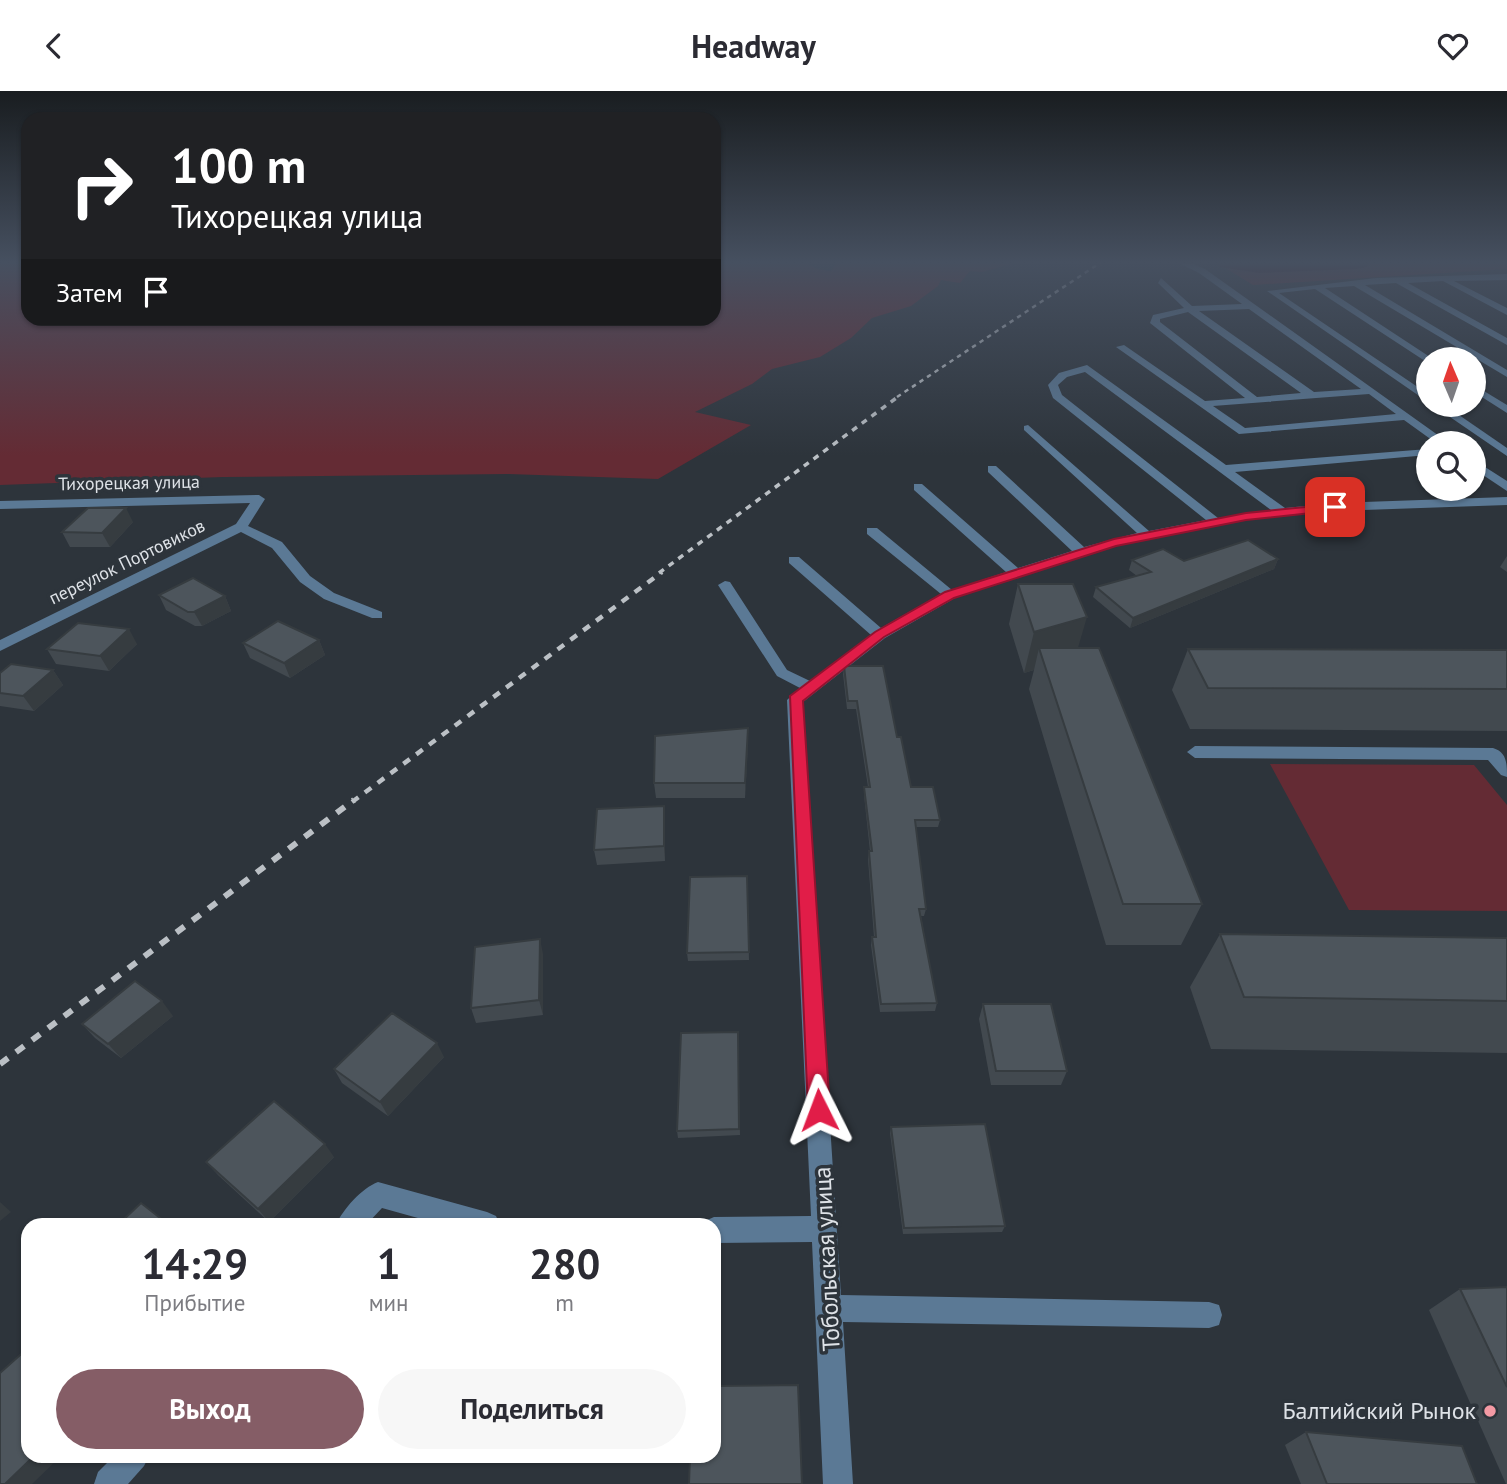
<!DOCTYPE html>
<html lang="ru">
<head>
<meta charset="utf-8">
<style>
  :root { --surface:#fff; --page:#f7f7f7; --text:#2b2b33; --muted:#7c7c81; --accent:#855d66 }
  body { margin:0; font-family:"PT Sans",sans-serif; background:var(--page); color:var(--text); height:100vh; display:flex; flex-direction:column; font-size:26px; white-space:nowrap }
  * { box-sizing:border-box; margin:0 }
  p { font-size:23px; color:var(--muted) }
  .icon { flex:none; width:38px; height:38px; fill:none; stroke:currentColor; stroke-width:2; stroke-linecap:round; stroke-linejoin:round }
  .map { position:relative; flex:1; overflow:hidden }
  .side { position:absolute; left:21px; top:1127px; width:700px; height:245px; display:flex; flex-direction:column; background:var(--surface); border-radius:21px; box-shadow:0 2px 5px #0004 }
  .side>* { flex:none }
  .banner { position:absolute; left:21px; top:21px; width:700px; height:214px; border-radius:21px; box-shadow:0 2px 5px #0004; background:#202124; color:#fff; overflow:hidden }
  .needle { width:46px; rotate:358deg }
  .fabs { position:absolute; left:1416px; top:256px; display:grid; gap:14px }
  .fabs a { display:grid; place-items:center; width:70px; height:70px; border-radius:50%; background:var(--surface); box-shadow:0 2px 5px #0004; font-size:35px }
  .pin { position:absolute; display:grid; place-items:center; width:60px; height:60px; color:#fff; margin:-30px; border-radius:14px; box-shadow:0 4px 10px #0006 }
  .me { position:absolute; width:77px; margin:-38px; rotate:357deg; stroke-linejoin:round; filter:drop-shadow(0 0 5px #0008) }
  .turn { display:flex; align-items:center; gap:24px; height:147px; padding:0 35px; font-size:32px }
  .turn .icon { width:91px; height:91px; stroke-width:2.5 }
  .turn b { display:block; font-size:49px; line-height:60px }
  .then { display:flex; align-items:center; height:66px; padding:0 35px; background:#0003; gap:14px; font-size:26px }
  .eta { display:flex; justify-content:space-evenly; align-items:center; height:119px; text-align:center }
  .eta b { font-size:42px; font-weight:800; line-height:49px }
  .cta { display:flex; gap:14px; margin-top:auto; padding:14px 35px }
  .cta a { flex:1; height:80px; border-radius:42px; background:var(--accent); color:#fff; font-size:28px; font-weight:800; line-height:80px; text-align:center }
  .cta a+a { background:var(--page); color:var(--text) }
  header { display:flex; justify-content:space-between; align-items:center; height:91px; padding:0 35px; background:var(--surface); font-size:32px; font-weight:800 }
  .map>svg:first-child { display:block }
</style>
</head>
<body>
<header><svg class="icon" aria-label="back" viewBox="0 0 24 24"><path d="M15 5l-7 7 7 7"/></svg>Headway<svg class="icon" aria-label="heart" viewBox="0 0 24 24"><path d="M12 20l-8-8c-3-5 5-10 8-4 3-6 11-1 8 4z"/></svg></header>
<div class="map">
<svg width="1507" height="1393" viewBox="0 0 1507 1393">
  <rect width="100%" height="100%" fill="#2d343b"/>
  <g fill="#642b34">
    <path d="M 0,170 L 28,170 L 28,228 L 714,228 L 714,170 L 801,170 L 818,178 L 831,180 L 838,170 L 1023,170 L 982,181 L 970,180 L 960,192 L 941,189 L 938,195 L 911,215 L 872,227 L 851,247 L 820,266 L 772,278 L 752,293 L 695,321 L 751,334 L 658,388 L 508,383 L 223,386 L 0,394 Z"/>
    <path d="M 1214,170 L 1507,170 L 1507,178 L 1253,194 Z"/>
    <path d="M 1270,673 L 1474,674 L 1507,714 L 1507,820 L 1349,819 Z"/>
  </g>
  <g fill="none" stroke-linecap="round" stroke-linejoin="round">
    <path fill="#440114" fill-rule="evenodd" d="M 1216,170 L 1370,170 L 1366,176 L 1356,178 L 1259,182 L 1220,176 Z"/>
    <g fill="#5b7995" fill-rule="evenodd">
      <path d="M 1175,170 L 1186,170 L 1205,178 L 1449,352 L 1436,352 L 1404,329 L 1239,343 L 1116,256 L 1124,254 L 1205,310 L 1245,307 L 1150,232 L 1153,224 L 1184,217 L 1158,192 L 1161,187 L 1192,215 L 1242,213 L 1199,182 ZM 1249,218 L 1361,298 L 1314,301 L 1199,220 ZM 1188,221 L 1301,302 L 1257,306 L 1160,231 L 1160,228 ZM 1369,303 L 1396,323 L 1245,337 L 1213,315 Z"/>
      <path d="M 1507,183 L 1507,189 L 1454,190 L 1507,217 L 1507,224 L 1443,190 L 1408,192 L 1507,247 L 1507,254 L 1396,192 L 1365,194 L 1507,279 L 1507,286 L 1354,195 L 1325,197 L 1433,268 L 1425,270 L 1315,198 L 1279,202 L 1428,303 L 1428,311 L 1267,200 L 1376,187 Z"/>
      <path d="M 1087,274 L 1226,374 L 1428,358 L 1428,364 L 1235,381 L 1285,417 L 1335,412 L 1507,406 L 1507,414 L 1335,420 L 1246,429 L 1116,454 L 955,507 L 885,547 L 803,611 L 841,1204 L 1209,1211 L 1219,1214 L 1222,1224 L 1219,1234 L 1209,1237 L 843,1231 L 853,1393 L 823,1393 L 812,1151 L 714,1152 L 714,1134 L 703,1134 L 705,1130 L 714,1126 L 811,1125 L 787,609 L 800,597 L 777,585 L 718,494 L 725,490 L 730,491 L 787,579 L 810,590 L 871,544 L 789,472 L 789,466 L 799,466 L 881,537 L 941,503 L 867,443 L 867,437 L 877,437 L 952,499 L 1006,481 L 914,399 L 914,393 L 922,393 L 1018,477 L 1072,460 L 988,381 L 988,375 L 996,375 L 1084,456 L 1137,442 L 1024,339 L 1024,335 L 1028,334 L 1149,440 L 1206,429 L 1053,307 L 1048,294 L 1059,282 ZM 1085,281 L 1271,419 L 1218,427 L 1062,304 L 1058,294 L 1067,286 Z"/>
      <path d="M 1474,294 L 1507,314 L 1507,322 L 1474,301 Z"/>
      <path d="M 1431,313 L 1443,313 L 1507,357 L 1507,365 Z"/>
      <path d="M 1474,369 L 1507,390 L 1507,400 L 1474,378 Z"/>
      <path d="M 259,404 L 265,408 L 248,435 L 282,451 L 310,485 L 334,502 L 382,521 L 382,527 L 372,527 L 324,508 L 300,491 L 272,457 L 241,441 L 0,560 L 0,549 L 236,433 L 250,412 L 0,418 L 0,410 Z"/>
      <path d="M 1195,655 L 1493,657 C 1507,661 1507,673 1507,686 L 1501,684 L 1488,669 L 1195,667 L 1187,661 Z"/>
      <path d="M 378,1091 L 487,1121 L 496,1125 L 500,1134 L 443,1134 L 382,1117 L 366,1134 L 336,1134 C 343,1118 362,1097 378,1091 Z"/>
      <path d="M 114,1365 L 149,1365 L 144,1375 L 128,1393 L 94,1393 L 98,1381 Z"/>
    </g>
    <path stroke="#bbc0c5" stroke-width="2.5" stroke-dasharray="4.5 4.5" stroke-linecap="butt" d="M 897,306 L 1103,170"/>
    <path stroke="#bbc0c5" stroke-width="3.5" stroke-dasharray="6 6" stroke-linecap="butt" d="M 659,482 L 899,305"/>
    <path stroke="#bbc0c5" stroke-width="4.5" stroke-dasharray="8 8" stroke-linecap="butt" d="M 352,711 L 662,481"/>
    <path stroke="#bbc0c5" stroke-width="6" stroke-dasharray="10 10" stroke-linecap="butt" d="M 0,973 L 354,709"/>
  </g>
  <g fill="#42494f">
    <path d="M 133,431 L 110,456 L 70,456 L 62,441 Z"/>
    <path d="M 1507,465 L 1507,481 L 1500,476 Z"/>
    <path d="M 1278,468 L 1274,478 L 1130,537 L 1093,506 L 1096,496 L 1137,485 L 1129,479 L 1132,469 L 1184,470 Z"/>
    <path d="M 1018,493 L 1078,557 L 1202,813 L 1181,854 L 1106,854 L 1029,598 L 1034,579 L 1024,582 L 1009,533 Z"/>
    <path d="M 159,504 L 225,505 L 231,520 L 202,535 L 195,535 L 166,519 Z"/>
    <path d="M 319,549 L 325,564 L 290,587 L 250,567 L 243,552 Z"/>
    <path d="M 137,553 L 109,580 L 56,573 L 47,558 Z"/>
    <path d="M 1188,558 L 1507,559 L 1507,640 L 1190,638 L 1172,599 Z"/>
    <path d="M 844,575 L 897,646 L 911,696 L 940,729 L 938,736 L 916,736 L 926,818 L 924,825 L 921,825 L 937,912 L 935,920 L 880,921 L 871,854 L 872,846 L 874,846 L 868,768 L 869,760 L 870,760 L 864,704 L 864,696 L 868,696 L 856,618 L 847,618 L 843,583 Z"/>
    <path d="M 53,579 L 63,594 L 34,620 L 0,615 L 0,582 Z"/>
    <path d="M 748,653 L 745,707 L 656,707 L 654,692 Z"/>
    <path d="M 665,730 L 665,770 L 597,774 L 594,759 Z"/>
    <path d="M 747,785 L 749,869 L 688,870 L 687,862 Z"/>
    <path d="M 1220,843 L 1507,847 L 1507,962 L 1211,958 L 1190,896 Z"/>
    <path d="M 543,863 L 543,924 L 476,932 L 471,917 Z"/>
    <path d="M 983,913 L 1067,980 L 1061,994 L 991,994 L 979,928 Z"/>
    <path d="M 173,925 L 121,967 L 95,947 L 82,933 Z"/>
    <path d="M 738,941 L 740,1044 L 678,1047 L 677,1040 Z"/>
    <path d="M 444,966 L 388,1025 L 342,992 L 334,978 Z"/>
    <path d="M 891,1036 L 1005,1135 L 1002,1141 L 903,1143 L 890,1042 Z"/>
    <path d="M 334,1066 L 269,1131 L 218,1084 L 206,1071 Z"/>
    <path d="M 1507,1196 L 1507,1393 L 1506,1393 L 1429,1219 L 1460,1198 Z"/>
    <path d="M 1306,1341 L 1477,1393 L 1301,1393 L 1285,1354 Z"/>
  </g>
  <g fill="#363c40">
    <path d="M 126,417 L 133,431 L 110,456 L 102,442 Z"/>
    <path d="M 1278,468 L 1274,478 L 1130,537 L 1133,527 Z"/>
    <path d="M 225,505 L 231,520 L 202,535 L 194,521 Z"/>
    <path d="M 1087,526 L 1075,567 L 1039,557 L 1034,579 L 1024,582 L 1034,541 Z"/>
    <path d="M 129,538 L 137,553 L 109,580 L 100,565 Z"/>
    <path d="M 319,549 L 325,564 L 290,587 L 284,572 Z"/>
    <path d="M 53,579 L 63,594 L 34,620 L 23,605 Z"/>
    <path d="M 748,637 L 748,653 L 745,707 L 745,692 Z"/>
    <path d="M 664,715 L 665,730 L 665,770 L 664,755 Z"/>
    <path d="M 540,848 L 543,863 L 543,924 L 539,909 Z"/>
    <path d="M 162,910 L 173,925 L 121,967 L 108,953 Z"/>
    <path d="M 437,952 L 444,966 L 388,1025 L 380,1011 Z"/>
    <path d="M 325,1053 L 334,1066 L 269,1131 L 258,1118 Z"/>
    <path d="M 0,1111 L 11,1121 L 0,1130 Z"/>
    <path d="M 34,1365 L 61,1365 L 32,1393 L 5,1393 Z"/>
  </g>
  <g fill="#4d555c" stroke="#363c40" stroke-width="2">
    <path d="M 88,417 L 126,417 L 102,442 L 62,441 Z"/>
    <path d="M 1248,449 L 1278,468 L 1133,527 L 1096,496 L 1151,481 L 1132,469 L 1163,458 L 1184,470 Z"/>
    <path d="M 193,487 L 225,505 L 194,521 L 188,521 L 159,504 Z"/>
    <path d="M 1018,493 L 1073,493 L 1087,526 L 1034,541 Z"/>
    <path d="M 278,530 L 319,549 L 284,572 L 243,552 Z"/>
    <path d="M 78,532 L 129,538 L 100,565 L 47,558 Z"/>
    <path d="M 1039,557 L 1099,557 L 1202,813 L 1123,813 Z"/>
    <path d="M 1188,558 L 1507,559 L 1507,598 L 1208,597 Z"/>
    <path d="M 11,573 L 53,579 L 23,605 L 0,602 L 0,582 Z"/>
    <path d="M 844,575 L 883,575 L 897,646 L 901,646 L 911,696 L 933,696 L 940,729 L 915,729 L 926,818 L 919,818 L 937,912 L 881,913 L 872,846 L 876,846 L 869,760 L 872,760 L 864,696 L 870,696 L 857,610 L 848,610 Z"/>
    <path d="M 748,637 L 745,692 L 654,692 L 655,645 Z"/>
    <path d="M 664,715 L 664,755 L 594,759 L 597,718 Z"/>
    <path d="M 747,785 L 749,861 L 687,862 L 690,786 Z"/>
    <path d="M 1220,843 L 1507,847 L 1507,910 L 1244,906 Z"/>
    <path d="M 540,848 L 539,909 L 471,917 L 475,856 Z"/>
    <path d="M 135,890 L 162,910 L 108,953 L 82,933 Z"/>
    <path d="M 983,913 L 1051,913 L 1067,980 L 996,980 Z"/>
    <path d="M 392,922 L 437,952 L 380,1011 L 334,978 Z"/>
    <path d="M 738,941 L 739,1038 L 677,1040 L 681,942 Z"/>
    <path d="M 274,1010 L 325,1053 L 258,1118 L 206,1071 Z"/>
    <path d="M 985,1033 L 1005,1135 L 904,1137 L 891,1036 Z"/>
    <path d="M 141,1112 L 169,1134 L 118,1134 Z"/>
    <path d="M 1507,1196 L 1507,1296 L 1460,1198 Z"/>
    <path d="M 28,1257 L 28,1365 L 34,1365 L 5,1393 L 0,1393 L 0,1282 Z"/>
    <path d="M 798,1294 L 802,1393 L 689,1393 L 690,1365 L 714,1365 L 714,1295 Z"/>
    <path d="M 1306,1341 L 1462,1355 L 1477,1393 L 1327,1393 Z"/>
  </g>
  <linearGradient id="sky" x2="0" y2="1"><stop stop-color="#191d20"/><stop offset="0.47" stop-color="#465060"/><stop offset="1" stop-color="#465060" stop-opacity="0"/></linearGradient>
  <rect width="1507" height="365" fill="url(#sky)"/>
  <path fill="#e11d48" stroke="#92132f" stroke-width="2" d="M 1335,413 L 1339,414 L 1339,419 L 1246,429 L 1116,455 L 954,507 L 884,546 L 803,610 L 830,1019 L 826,1026 L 819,1029 L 812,1026 L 808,1019 L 790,605 L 875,541 L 945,501 L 1114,448 L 1246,422 Z"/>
  <circle fill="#f49aa4" stroke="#2d343b" stroke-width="2.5" cx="1490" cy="1320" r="7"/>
  <g text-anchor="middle" stroke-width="7" stroke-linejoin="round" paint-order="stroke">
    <g font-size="18" fill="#dee2e7" stroke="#2d343b">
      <text transform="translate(129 392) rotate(-1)" y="6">Тихорецкая улица</text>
      <text transform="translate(127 471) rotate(-26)" y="6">переулок Портовиков</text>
    </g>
    <g font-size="24" fill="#dee2e7" stroke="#2d343b">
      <text transform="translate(827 1168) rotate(-93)" y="8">Тобольская улица</text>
    </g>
    <g font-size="24" fill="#dee2e7" stroke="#2d343b" text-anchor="end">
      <text x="1476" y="1328">Балтийский Рынок</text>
    </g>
  </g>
</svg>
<div class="fabs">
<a><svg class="needle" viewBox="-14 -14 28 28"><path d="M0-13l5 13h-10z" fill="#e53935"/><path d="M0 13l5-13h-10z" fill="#7c7c81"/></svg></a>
<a><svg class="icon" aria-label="search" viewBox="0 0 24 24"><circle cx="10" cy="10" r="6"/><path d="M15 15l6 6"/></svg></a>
</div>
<div class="pin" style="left:1335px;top:416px;background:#d93025"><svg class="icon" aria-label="arrive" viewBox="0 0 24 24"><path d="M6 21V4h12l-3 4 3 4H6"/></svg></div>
<svg class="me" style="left:819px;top:1019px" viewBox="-20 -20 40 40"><path d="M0-17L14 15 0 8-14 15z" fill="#e11d48" stroke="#fff" stroke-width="4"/></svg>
<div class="banner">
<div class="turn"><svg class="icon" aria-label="right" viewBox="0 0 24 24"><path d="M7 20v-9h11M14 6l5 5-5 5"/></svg><div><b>100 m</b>Тихорецкая улица</div></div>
<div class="then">Затем<svg class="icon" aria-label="arrive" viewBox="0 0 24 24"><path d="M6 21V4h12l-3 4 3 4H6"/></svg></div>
</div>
<section class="side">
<div class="eta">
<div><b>14:29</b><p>Прибытие</p></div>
<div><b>1</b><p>мин</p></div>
<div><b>280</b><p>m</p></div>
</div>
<div class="cta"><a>Выход</a><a>Поделиться</a></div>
</section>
</div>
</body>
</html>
